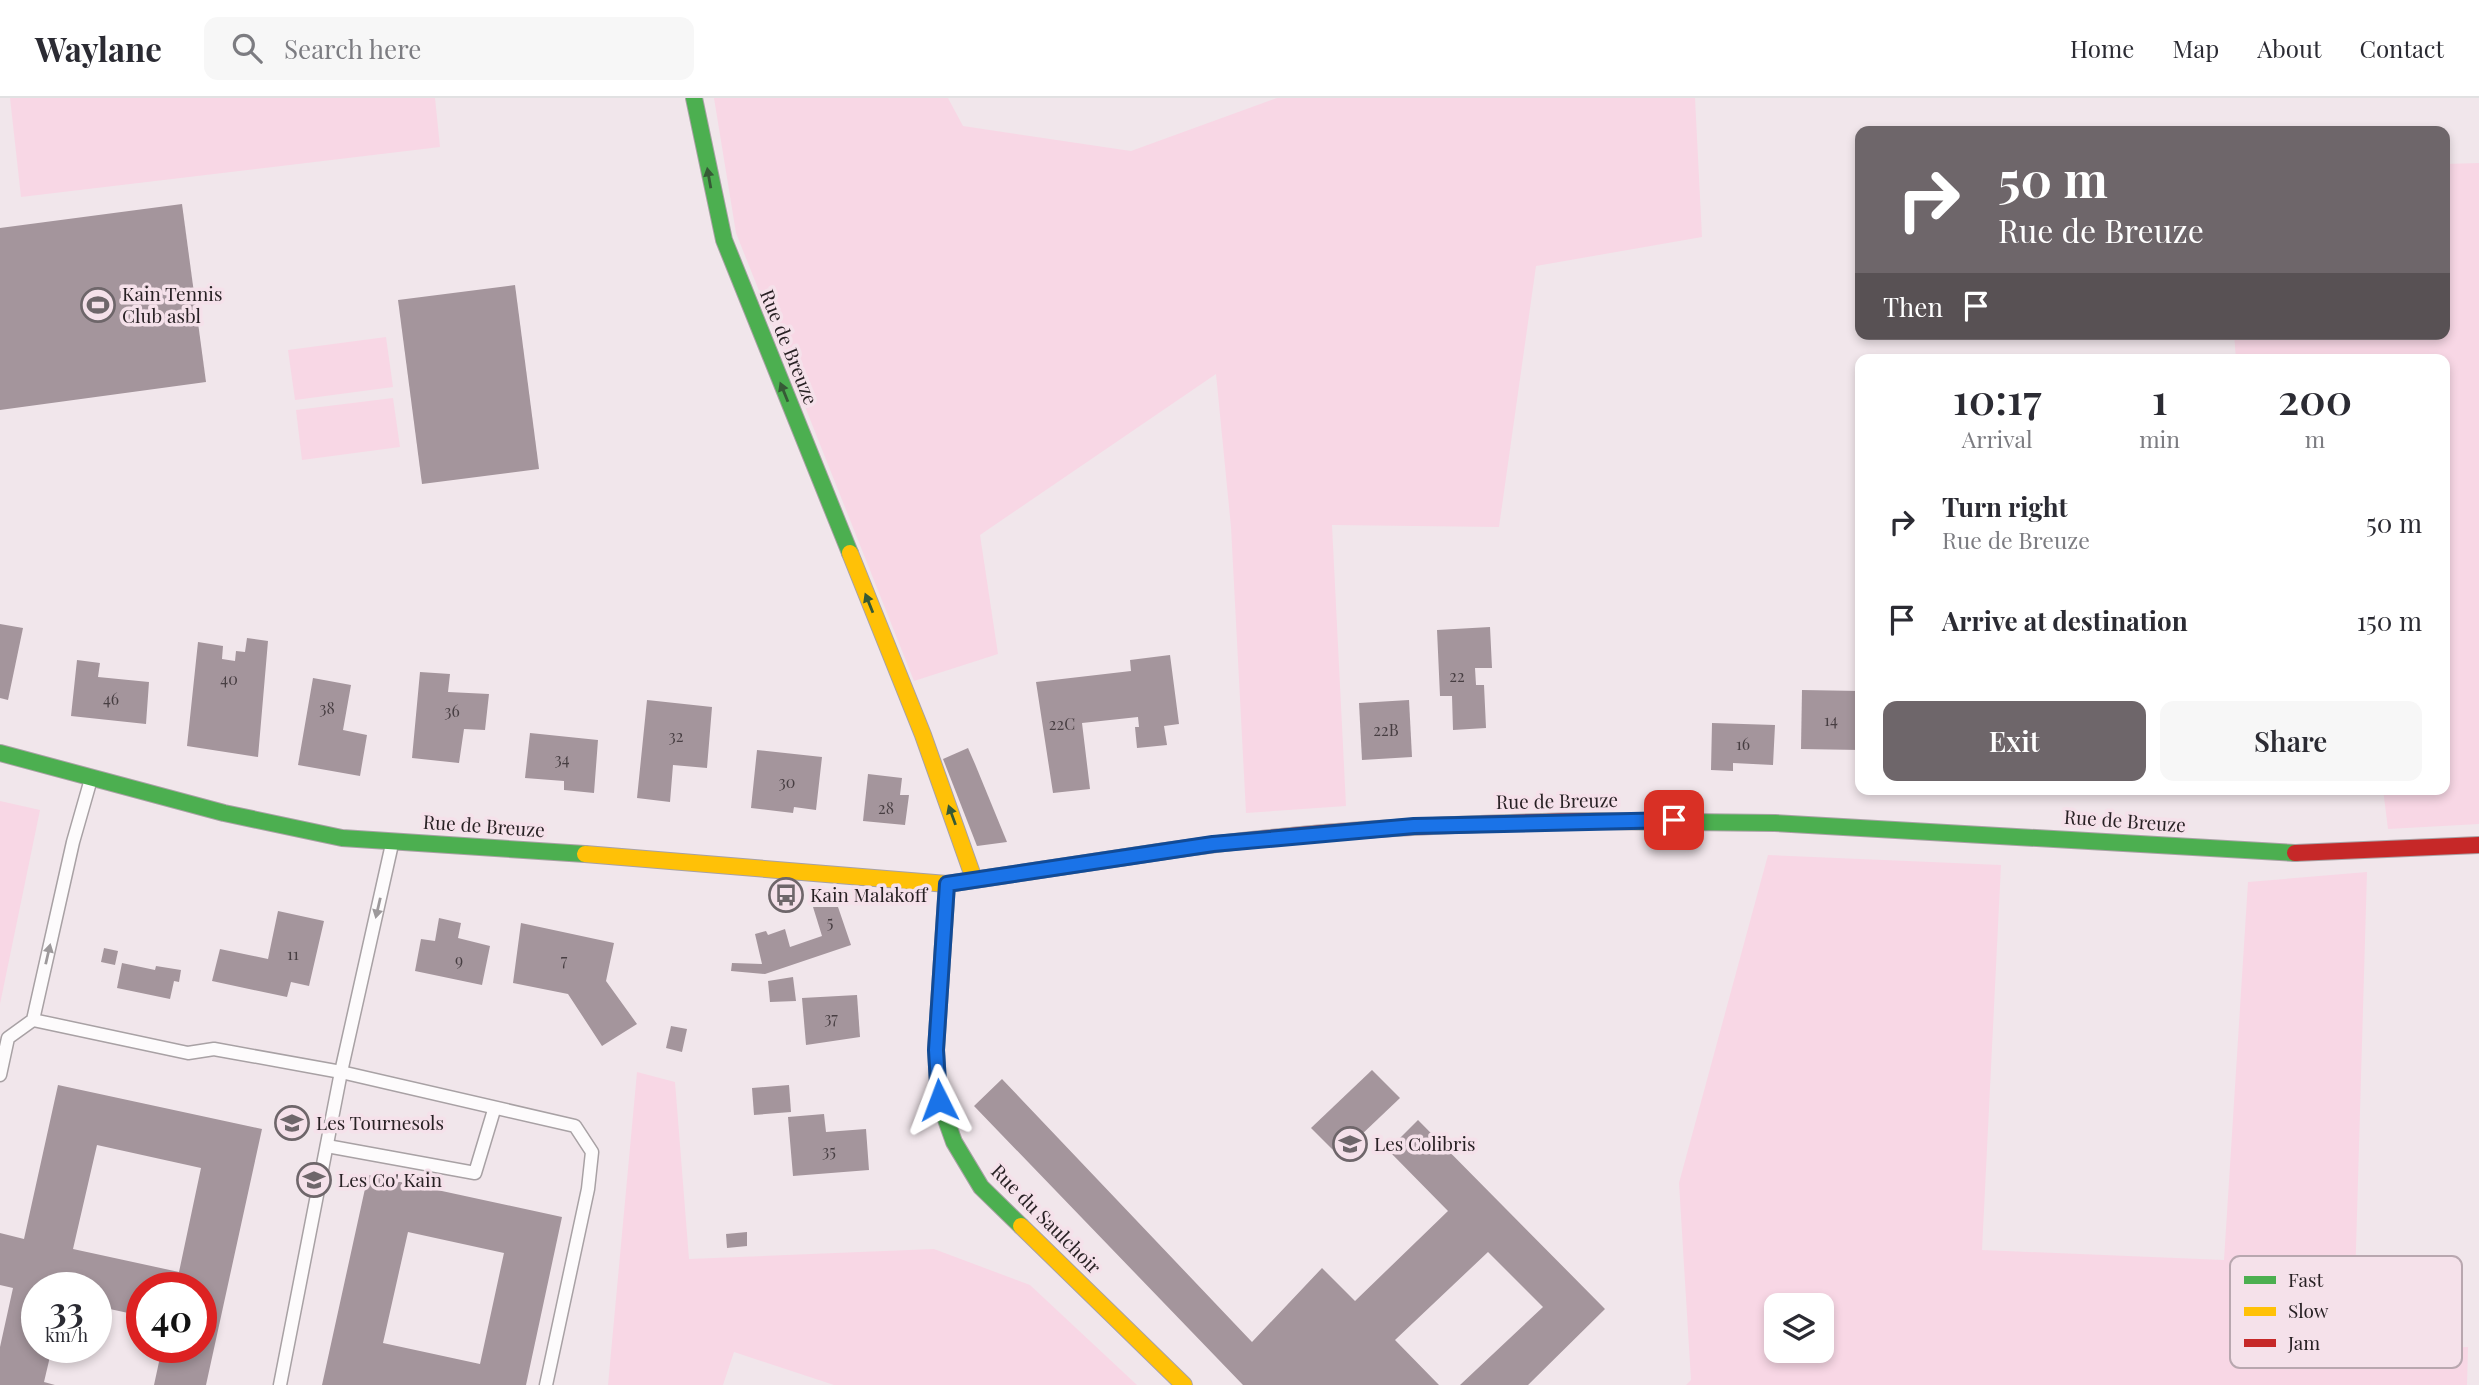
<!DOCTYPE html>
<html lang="en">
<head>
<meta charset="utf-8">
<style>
  :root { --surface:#fff; --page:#f7f7f7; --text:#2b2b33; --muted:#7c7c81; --line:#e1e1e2; --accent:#6e666a }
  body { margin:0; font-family:"Playfair Display",serif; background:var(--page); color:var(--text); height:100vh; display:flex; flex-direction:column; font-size:26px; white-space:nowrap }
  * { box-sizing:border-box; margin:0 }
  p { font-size:23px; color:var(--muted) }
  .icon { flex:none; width:38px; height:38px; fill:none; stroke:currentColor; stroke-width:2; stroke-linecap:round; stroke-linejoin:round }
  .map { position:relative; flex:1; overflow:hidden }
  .panel { position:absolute; left:1855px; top:256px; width:595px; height:441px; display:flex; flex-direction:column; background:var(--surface); border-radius:14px; box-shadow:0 4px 10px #0003 }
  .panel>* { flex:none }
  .top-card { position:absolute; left:1855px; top:28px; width:595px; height:214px; border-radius:14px; box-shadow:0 4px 10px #0003; background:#6e666a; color:#fff; overflow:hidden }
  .controls { position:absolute; left:1764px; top:1195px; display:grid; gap:14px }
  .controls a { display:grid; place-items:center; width:70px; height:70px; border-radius:14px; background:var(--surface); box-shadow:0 4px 10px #0003; font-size:35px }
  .speed { position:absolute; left:21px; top:1174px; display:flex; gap:14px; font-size:35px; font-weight:700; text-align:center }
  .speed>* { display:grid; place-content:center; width:91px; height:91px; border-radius:50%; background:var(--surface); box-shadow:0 4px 10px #0003; line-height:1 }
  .speed small { font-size:18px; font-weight:400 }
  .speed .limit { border:10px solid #d22; background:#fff; color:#111 }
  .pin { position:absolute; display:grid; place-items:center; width:60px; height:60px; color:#fff; margin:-30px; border-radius:14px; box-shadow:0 4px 10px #0006 }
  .me { position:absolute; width:77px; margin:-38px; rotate:357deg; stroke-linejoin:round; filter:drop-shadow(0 0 5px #0008) }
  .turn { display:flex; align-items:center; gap:24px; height:147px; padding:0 28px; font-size:32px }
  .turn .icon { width:91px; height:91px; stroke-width:2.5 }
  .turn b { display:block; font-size:49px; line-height:60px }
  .then { display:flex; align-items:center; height:66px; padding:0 28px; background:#0003; gap:14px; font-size:26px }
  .eta { display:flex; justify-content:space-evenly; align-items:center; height:119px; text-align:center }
  .eta b { font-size:42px; font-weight:600; line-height:49px }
  .primary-button { display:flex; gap:14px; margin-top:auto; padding:14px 28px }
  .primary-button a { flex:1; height:80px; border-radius:14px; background:var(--accent); color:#fff; font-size:28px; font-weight:600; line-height:80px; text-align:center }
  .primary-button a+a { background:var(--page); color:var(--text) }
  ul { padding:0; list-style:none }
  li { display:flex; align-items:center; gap:21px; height:98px; padding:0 28px }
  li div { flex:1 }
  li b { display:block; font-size:26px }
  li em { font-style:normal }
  header { display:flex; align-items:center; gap:42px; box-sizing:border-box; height:98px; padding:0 35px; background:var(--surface); border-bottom:2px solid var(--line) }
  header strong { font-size:33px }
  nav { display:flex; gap:38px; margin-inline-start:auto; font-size:24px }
  .search { width:490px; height:63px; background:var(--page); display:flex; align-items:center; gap:18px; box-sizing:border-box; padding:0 24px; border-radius:14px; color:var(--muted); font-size:26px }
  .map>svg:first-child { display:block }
</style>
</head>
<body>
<header>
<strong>Waylane</strong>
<div class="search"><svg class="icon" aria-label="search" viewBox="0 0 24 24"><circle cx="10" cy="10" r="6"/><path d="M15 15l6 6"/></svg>Search here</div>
<nav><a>Home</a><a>Map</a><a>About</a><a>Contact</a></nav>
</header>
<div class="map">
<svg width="2479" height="1287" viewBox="0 0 2479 1287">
  <rect width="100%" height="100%" fill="#f1e6eb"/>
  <g fill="#f8d7e5" fill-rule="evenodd">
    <path d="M 10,0 L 435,0 L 440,49 L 21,99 Z"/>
    <path d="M 714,0 L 948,0 L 963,28 L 1131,53 L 1277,0 L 1695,0 L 1702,139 L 1536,168 L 1499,429 L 1332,427 L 1346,708 L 1246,715 L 1231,429 L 1216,276 L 980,437 L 998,556 L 914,583 L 736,135 Z"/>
    <path d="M 2479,65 L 2479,726 L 2388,731 L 2383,691 L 2445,691 L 2445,261 L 2236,261 L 2234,236 L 2445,236 L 2445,66 Z"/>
    <path d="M 386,239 L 393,289 L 295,302 L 288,252 Z"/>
    <path d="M 393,300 L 400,349 L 302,362 L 296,312 Z"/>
    <path d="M 0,703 L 40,712 L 0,906 Z"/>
    <path d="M 1768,757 L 2001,767 L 1982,1152 L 2224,1162 L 2248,784 L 2367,774 L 2353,1253 L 2468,1249 L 2467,1287 L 1686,1287 L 1691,1282 L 1679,1085 ZM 1776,1208 L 1822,1208 L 1822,1253 L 1776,1253 Z"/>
    <path d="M 637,974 L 675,984 L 689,1161 L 934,1151 L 1030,1187 L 1137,1287 L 834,1287 L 734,1254 L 723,1287 L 608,1287 Z"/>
  </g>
  <g fill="#a4959c" fill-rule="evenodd">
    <path d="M 182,106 L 206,284 L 0,312 L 0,130 Z"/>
    <path d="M 515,187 L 539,371 L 422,386 L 398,202 Z"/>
    <path d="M 0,526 L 23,530 L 8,602 L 0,600 Z"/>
    <path d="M 1490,529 L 1492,570 L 1475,570 L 1476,587 L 1484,587 L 1486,630 L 1453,632 L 1452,598 L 1440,598 L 1437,532 Z"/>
    <path d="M 247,540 L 268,543 L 258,659 L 187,648 L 198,544 L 223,548 L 222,561 L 235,563 L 236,553 L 245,554 Z"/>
    <path d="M 1170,557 L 1179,626 L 1164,628 L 1167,647 L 1137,650 L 1135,629 L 1139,629 L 1138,619 L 1082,625 L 1090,691 L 1053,695 L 1036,584 L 1131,573 L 1130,562 Z"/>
    <path d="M 77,562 L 100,565 L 98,579 L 149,584 L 146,626 L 71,618 Z"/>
    <path d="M 420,574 L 450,576 L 448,594 L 489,596 L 485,632 L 464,631 L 459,665 L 412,660 Z"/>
    <path d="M 313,580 L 351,587 L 343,632 L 367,637 L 360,678 L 298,667 Z"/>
    <path d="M 1802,592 L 1860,593 L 1860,652 L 1801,651 Z"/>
    <path d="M 647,602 L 712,609 L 707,670 L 673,667 L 670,704 L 637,700 Z"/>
    <path d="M 1409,602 L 1412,659 L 1362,662 L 1359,605 Z"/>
    <path d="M 1712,625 L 1775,627 L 1773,667 L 1733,665 L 1733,673 L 1711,672 Z"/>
    <path d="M 530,635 L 598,642 L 594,695 L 564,692 L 564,683 L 525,680 Z"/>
    <path d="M 968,650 L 975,666 L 1007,744 L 977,748 L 943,661 Z"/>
    <path d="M 757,652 L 822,659 L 816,712 L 794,709 L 793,715 L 751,710 Z"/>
    <path d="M 868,676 L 902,680 L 900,697 L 909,697 L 905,727 L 863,723 Z"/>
    <path d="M 813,809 L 838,809 L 851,847 L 765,876 L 731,873 L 732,865 L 762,866 L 755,836 L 766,833 L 768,837 L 785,831 L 790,849 L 822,838 Z"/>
    <path d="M 278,813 L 324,823 L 309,888 L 291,884 L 287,899 L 212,883 L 220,851 L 268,861 Z"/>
    <path d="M 439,820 L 461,825 L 458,840 L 490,848 L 482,887 L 415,873 L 421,841 L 435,843 Z"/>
    <path d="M 521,825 L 614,845 L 606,883 L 637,926 L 602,948 L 568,896 L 513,885 Z"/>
    <path d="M 104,850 L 118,853 L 115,867 L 101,864 Z"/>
    <path d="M 122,865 L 155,872 L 156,868 L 181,872 L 179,884 L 174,883 L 170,901 L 117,890 Z"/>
    <path d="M 793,879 L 796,903 L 770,904 L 768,883 Z"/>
    <path d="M 857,897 L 860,939 L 806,947 L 802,900 Z"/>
    <path d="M 671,928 L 687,931 L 682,954 L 666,950 Z"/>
    <path d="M 1372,972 L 1400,1000 L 1339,1058 L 1311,1030 Z"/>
    <path d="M 1002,981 L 1252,1244 L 1322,1170 L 1355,1203 L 1448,1113 L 1388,1052 L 1418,1022 L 1605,1211 L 1528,1287 L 1460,1287 L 1543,1209 L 1488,1154 L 1395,1242 L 1439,1287 L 1243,1287 L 974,1008 Z"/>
    <path d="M 58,987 L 262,1031 L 206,1287 L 154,1287 L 162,1250 L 201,1250 L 201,1190 L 142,1190 L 142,1218 L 96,1208 L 96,1190 L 37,1190 L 37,1250 L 52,1250 L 44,1284 L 55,1287 L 0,1287 L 0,1249 L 13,1190 L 0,1187 L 0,1135 L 24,1141 ZM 97,1047 L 201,1070 L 179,1174 L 73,1151 Z"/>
    <path d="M 789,987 L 791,1014 L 754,1017 L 752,990 Z"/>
    <path d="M 824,1016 L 826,1034 L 866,1031 L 869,1072 L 793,1078 L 788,1019 Z"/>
    <path d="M 368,1077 L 562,1119 L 526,1287 L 322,1287 ZM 408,1134 L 504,1155 L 480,1266 L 383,1245 Z"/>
    <path d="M 747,1134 L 747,1148 L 727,1150 L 726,1136 Z"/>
  </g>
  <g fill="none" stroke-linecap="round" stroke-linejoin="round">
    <g stroke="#a8a1a4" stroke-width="15">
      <g id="lane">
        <path d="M 33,922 L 188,955 L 214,951 L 341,974 L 575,1028 L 592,1054 L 588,1091 L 546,1287"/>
        <path d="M 0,977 L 8,940 L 33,922 L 73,744 L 91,681"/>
        <path d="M 327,1048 L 475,1075 L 494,1012"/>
        <path d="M 280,1287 L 341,974 L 392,746"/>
      </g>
    </g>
    <g stroke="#a8a1a4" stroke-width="18">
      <g id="fast">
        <path d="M 694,0 L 724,142 L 850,455"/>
        <path d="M 0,655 L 224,715 L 342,740 L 585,756"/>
        <path d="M 1596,723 L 1775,725 L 2295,755"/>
        <path d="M 947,786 L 936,952 L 939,1002 L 954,1044 L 981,1089 L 1021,1128"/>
      </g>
    </g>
    <g stroke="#a8a1a4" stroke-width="18">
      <g id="slow">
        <path d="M 850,455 L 923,637 L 974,781"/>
        <path d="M 585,756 L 947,786 L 1159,754"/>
        <path d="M 1021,1128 L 1184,1287"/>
      </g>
    </g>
    <g stroke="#a8a1a4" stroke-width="18">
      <g id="jam">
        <path d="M 1159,754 C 1305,732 1449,725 1596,723"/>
        <path d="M 2295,755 L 2479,747"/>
      </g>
    </g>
    <use href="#lane" stroke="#fdfbfc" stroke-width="12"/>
    <use href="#fast" stroke="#4caf50" stroke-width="16"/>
    <use href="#slow" stroke="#ffc107" stroke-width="16"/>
    <use href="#jam" stroke="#c62828" stroke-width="16"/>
  </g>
  <defs><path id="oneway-solid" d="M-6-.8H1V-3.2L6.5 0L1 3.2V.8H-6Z" transform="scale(1.75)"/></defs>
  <g fill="#365a36">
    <use href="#oneway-solid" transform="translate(709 80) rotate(-100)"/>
    <use href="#oneway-solid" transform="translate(784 294) rotate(-112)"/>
    <use href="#oneway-solid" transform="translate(869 505) rotate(-112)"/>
    <use href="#oneway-solid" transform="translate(952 717) rotate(-110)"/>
  </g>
  <g fill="#9d999b">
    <use href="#oneway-solid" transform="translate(378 810) rotate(103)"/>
    <use href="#oneway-solid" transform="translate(48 856) rotate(-77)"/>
  </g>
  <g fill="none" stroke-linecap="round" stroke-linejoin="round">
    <g stroke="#114b97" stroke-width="18">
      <path id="route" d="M 939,1002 L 936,952 L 947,786 L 1213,746 L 1414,728 L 1674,722"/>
    </g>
    <use href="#route" stroke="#1a73e8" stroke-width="12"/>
  </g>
  <defs>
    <g id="stadium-ring" transform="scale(1.75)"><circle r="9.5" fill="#f5e1ea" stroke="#6e666a" stroke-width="1.5"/><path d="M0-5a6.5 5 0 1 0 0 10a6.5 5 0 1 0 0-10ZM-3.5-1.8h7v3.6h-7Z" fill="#6e666a"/></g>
    <g id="bus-ring" transform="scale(1.75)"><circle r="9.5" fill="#f5e1ea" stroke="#6e666a" stroke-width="1.5"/><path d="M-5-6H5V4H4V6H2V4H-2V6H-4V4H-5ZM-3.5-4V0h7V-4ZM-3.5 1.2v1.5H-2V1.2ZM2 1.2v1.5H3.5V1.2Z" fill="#6e666a"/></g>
    <g id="school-ring" transform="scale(1.75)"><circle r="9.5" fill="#f5e1ea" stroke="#6e666a" stroke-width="1.5"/><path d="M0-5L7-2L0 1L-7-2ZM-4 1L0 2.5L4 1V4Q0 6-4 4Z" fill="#6e666a"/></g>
  </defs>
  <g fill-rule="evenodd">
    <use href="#stadium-ring" x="98" y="207"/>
    <use href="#bus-ring" x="786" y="797"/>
    <use href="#school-ring" x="292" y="1025"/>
    <use href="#school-ring" x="1350" y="1046"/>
    <use href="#school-ring" x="314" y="1082"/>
  </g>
  <g text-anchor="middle" stroke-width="7" stroke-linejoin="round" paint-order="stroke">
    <g font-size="16" fill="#473e42">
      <text x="1457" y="584">22</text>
      <text x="229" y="587">40</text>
      <text x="111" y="607">46</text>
      <text x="327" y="616">38</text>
      <text x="452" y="619">36</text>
      <text x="1831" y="628">14</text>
      <text x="1062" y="632">22C</text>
      <text x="1386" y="638">22B</text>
      <text x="676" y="644">32</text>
      <text x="1743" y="652">16</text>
      <text x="562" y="667">34</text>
      <text x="787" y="690">30</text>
      <text x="886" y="716">28</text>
      <text x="830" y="830">5</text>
      <text x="293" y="862">11</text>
      <text x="459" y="868">9</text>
      <text x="564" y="868">7</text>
      <text x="831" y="926">37</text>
      <text x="829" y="1059">35</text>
    </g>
    <g font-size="19" fill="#282124" stroke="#f5e1ea" text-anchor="start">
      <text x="122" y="203">Kain Tennis<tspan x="122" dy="22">Club asbl</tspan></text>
      <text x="810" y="804">Kain Malakoff</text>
      <text x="316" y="1032">Les Tournesols</text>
      <text x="1374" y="1053">Les Colibris</text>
      <text x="338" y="1089">Les Co' Kain</text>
    </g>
    <g font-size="19" fill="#282124" stroke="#f5e1ea">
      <text transform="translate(789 249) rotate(68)" y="7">Rue de Breuze</text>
      <text transform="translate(1557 703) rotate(-1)" y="7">Rue de Breuze</text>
      <text transform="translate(2125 723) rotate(4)" y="7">Rue de Breuze</text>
      <text transform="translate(484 728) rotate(4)" y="7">Rue de Breuze</text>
      <text transform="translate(1046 1121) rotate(45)" y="7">Rue du Saulchoir</text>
    </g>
  </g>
  <rect x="2230" y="1158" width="232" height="112" rx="10" fill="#f5e1ea" stroke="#b8a7af" stroke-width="2"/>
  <rect x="2244" y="1178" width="32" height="8" fill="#4caf50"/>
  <rect x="2244" y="1209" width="32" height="9" fill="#ffc107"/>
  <rect x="2244" y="1241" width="32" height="8" fill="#c62828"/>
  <g font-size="19" fill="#282124">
    <text x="2288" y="1189">Fast</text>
    <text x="2288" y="1220">Slow</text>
    <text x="2288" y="1252">Jam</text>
  </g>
</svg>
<div class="controls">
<a><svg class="icon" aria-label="layers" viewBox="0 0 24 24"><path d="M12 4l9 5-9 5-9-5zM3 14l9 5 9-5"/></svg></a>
</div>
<div class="speed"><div>33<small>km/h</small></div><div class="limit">40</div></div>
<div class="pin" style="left:1674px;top:722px;background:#d93025"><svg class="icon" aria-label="arrive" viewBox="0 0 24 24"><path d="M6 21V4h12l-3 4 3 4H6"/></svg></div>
<svg class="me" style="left:939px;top:1002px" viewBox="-20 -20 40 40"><path d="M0-17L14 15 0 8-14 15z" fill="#1a73e8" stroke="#fff" stroke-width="4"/></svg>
<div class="top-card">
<div class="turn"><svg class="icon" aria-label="right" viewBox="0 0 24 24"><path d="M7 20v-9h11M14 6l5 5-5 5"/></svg><div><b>50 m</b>Rue de Breuze</div></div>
<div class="then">Then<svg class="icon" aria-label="arrive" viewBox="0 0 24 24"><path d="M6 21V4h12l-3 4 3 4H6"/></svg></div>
</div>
<section class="panel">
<div class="eta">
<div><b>10:17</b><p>Arrival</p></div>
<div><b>1</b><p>min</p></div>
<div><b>200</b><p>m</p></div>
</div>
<ul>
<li><svg class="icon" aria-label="right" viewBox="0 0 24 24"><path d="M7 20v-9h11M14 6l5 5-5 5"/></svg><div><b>Turn right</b><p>Rue de Breuze</p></div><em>50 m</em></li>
<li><svg class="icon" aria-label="arrive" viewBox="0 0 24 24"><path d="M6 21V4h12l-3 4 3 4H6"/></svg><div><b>Arrive at destination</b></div><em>150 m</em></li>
</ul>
<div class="primary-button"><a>Exit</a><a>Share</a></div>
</section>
</div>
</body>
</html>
